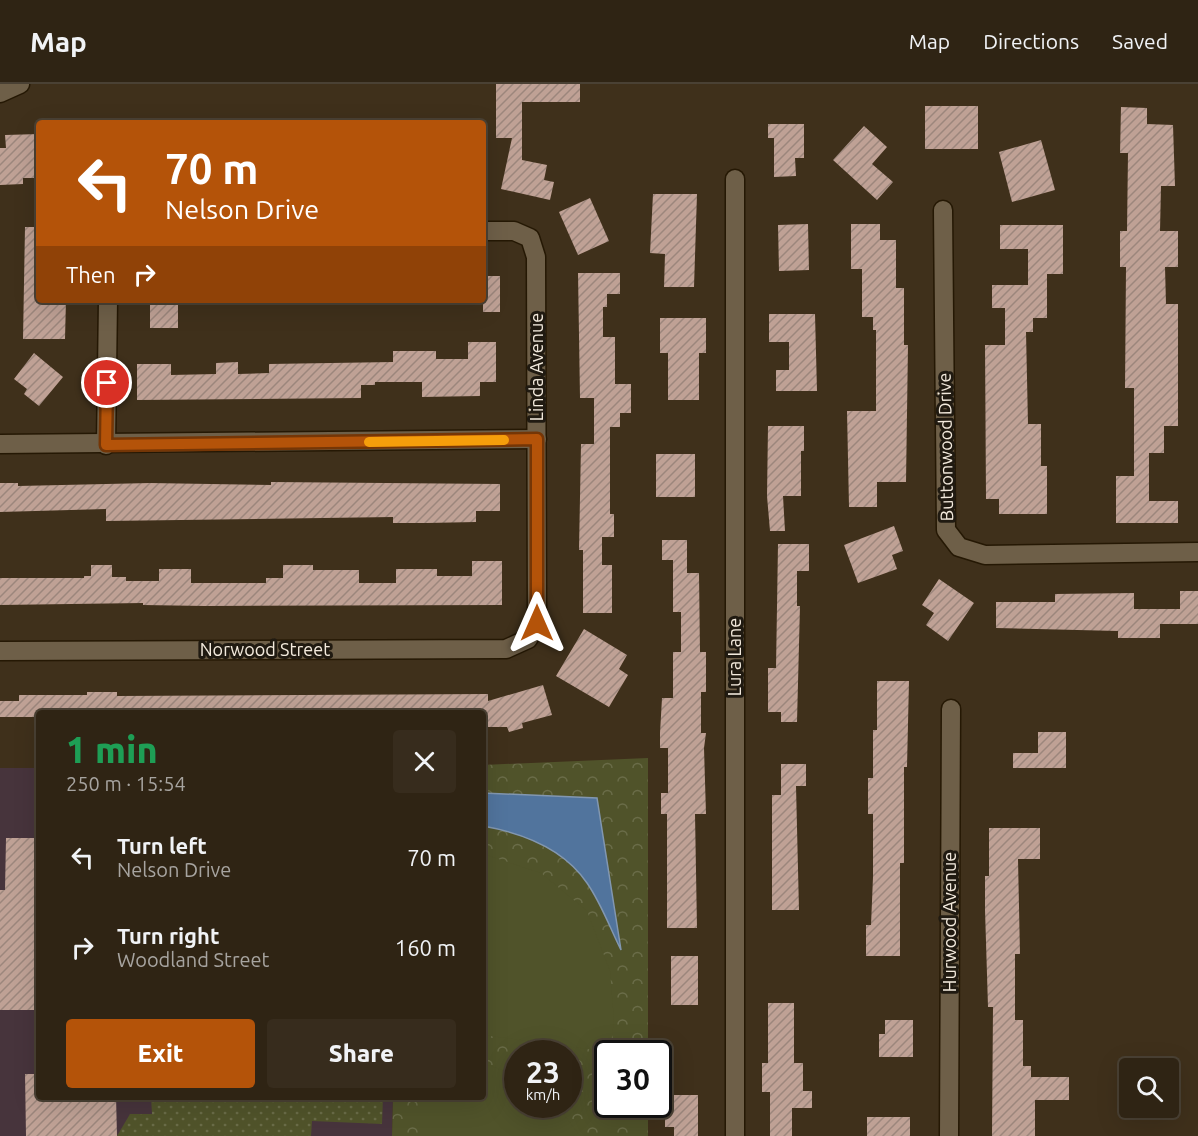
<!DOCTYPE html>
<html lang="en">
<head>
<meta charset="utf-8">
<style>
  :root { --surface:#2f2414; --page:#372c1d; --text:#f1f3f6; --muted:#a7a4a0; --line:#4a4134; --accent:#b45309 }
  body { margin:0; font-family:Ubuntu,sans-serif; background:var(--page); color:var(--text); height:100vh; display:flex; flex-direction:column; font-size:22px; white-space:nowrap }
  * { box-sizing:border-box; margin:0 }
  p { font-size:20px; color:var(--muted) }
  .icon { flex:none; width:33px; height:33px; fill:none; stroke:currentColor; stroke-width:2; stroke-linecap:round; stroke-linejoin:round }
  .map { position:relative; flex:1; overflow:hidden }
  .panel { position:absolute; left:36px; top:626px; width:450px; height:390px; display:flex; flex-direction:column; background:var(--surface); border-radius:6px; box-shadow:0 6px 24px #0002,0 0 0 2px var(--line) }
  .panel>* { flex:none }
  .banner { position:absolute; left:36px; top:36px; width:450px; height:183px; border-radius:6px; box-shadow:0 6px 24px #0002,0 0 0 2px var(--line); background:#b45309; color:#fff; overflow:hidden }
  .controls { position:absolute; left:1119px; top:974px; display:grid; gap:12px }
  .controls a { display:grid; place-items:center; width:60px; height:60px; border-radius:6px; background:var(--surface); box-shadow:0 6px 24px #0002,0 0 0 2px var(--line); font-size:30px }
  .speed { position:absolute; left:504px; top:956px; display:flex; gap:12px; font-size:30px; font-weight:700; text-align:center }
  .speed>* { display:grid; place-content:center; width:78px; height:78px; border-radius:50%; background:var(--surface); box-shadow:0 6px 24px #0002,0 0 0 2px var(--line); line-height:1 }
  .speed small { font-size:15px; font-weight:400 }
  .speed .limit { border:3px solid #111; border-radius:9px; background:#fff; color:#111 }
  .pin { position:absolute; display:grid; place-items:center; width:51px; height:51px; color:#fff; margin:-26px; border:3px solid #fff; border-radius:50%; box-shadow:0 2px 6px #0007 }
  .me { position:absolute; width:66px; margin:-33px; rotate:0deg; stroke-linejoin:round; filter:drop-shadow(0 0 4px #0008) }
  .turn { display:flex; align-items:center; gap:21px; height:126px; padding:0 30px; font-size:27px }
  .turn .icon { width:78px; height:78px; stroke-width:2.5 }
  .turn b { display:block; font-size:42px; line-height:51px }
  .then { display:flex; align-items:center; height:57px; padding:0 30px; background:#0003; gap:12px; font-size:22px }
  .round { display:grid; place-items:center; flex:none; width:63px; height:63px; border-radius:6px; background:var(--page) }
  .headline { display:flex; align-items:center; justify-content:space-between; height:102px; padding:0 30px }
  h1 { font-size:36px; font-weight:800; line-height:45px; color:#1e9e55 }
  .primary-button { display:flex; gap:12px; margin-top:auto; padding:12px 30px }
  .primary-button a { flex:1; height:69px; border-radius:6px; background:var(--accent); color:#fff; font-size:24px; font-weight:800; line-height:69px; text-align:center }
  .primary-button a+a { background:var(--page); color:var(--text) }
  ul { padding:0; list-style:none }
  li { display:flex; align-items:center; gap:18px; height:90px; padding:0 30px }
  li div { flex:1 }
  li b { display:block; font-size:22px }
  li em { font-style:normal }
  header { display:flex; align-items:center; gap:36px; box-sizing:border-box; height:84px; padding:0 30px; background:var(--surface); border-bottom:2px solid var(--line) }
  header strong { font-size:28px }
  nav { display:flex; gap:33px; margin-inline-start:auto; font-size:21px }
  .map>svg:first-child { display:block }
</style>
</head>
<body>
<header>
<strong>Map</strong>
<nav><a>Map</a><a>Directions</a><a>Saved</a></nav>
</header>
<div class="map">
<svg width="1198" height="1052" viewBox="0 0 1198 1052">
  <defs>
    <pattern id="grass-dots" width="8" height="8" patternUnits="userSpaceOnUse" patternTransform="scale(1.5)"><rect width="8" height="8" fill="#50532a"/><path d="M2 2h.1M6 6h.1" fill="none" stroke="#6a6c48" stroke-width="1.8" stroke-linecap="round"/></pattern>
    <pattern id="park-crowns" width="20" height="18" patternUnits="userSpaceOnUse" patternTransform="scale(1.5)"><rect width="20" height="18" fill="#50532a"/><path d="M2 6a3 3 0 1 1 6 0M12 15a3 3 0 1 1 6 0" fill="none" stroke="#6a6c48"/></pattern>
    <pattern id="building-hatch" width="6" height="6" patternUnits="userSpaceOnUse" patternTransform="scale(1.5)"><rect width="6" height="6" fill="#bfa195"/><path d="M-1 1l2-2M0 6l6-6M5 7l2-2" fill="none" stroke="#9c867c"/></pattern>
  </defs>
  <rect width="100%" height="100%" fill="#3f301b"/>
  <path fill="#47343c" d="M 0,684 L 39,684 L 39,1012 L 393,1013 L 392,1052 L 0,1052 Z"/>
  <path fill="url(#grass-dots)" d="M 151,1013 L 383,1013 L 382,1040 L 312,1037 L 311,1052 L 117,1052 L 130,1030 L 152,1030 Z"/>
  <path fill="url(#park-crowns)" fill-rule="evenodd" d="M 648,674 L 648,969 L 608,969 L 608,1020 L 648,1020 L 648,1052 L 392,1052 L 393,1013 L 483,1012 L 483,681 ZM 518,969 L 568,969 L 568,1020 L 518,1020 Z"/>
  <g fill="#50532a">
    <path d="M 483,770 L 541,789 L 587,827 L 610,887 L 614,936 L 610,968 L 483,951 Z"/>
    <path d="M 483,979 L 517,992 L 518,1020 L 556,1020 L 580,1052 L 422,1052 L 422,1013 L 483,1012 Z"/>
  </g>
  <path fill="#51749d" stroke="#8297b0" stroke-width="1.5" d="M 483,709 L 597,714 L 621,866 C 610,844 601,819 587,799 C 564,765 522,749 483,742 Z"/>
  <g fill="url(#building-hatch)">
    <path d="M 496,0 L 580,0 L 580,18 L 522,18 L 522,76 L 547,81 L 544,96 L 554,98 L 550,116 L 501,105 L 512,54 L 496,54 Z"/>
    <rect x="925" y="22" width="53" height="43"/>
    <path d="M 1121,23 L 1147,24 L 1147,40 L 1173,41 L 1175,102 L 1161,102 L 1160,147 L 1178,147 L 1178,183 L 1165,183 L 1166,220 L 1178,220 L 1178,342 L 1164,342 L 1164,369 L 1149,369 L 1149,417 L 1178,417 L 1178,439 L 1116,439 L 1116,392 L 1134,392 L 1134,304 L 1125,304 L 1126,183 L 1120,183 L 1120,147 L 1127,147 L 1128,69 L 1120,69 Z"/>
    <path d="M 768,40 L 804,40 L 804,74 L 795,74 L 796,92 L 774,93 L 774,54 L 768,54 Z"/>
    <path d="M 864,42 L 887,63 L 872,80 L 893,98 L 877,116 L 833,76 Z"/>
    <path d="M 39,50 L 39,94 L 23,94 L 23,100 L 0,101 L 0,64 L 6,64 L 5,51 Z"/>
    <path d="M 1041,56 L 1055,106 L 1012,118 L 999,68 Z"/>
    <path d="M 653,110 L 697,110 L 694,203 L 664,203 L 665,170 L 650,169 Z"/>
    <path d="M 590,114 L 609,157 L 578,171 L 559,128 Z"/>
    <path d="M 808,140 L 809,186 L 779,187 L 778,141 Z"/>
    <path d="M 851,140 L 880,140 L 880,156 L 896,156 L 896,204 L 904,204 L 904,261 L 908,261 L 906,398 L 877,398 L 877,423 L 849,423 L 847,327 L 876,327 L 876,246 L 873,246 L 873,233 L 862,233 L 862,185 L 851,185 Z"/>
    <path d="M 1000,141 L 1063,141 L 1063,190 L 1047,190 L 1047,234 L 1033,234 L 1033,248 L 1026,248 L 1028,340 L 1041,340 L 1041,382 L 1047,382 L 1047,430 L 999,430 L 999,415 L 986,415 L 985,261 L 1005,261 L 1005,224 L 992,224 L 992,201 L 1028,201 L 1028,165 L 1000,165 Z"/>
    <path d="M 25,143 L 39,143 L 39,216 L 66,216 L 65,255 L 23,255 Z"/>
    <path d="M 578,189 L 620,189 L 620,210 L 607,210 L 607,223 L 603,223 L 603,253 L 615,253 L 615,300 L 631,300 L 631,329 L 620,329 L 620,343 L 610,343 L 610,430 L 614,430 L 614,453 L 602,453 L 602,481 L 612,481 L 612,529 L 583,529 L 583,466 L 579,466 L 581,360 L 594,360 L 594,314 L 580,314 Z"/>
    <rect x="483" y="192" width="17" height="36"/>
    <rect x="150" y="216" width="28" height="28"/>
    <path d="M 769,230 L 815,230 L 817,307 L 776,307 L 776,286 L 789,286 L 789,258 L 769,258 Z"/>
    <path d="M 660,234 L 706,234 L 706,269 L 699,269 L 699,316 L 668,316 L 668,269 L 660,269 Z"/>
    <path d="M 468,258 L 496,258 L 496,298 L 480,298 L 480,312 L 422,313 L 422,298 L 375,298 L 375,301 L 361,301 L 361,314 L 137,316 L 137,280 L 171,280 L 171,291 L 216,290 L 216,279 L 238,278 L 238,290 L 269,289 L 269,280 L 393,278 L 393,267 L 436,267 L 436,275 L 468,275 Z"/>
    <path d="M 34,269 L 63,293 L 39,322 L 24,310 L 27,305 L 14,295 Z"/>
    <path d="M 768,342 L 804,342 L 804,367 L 801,367 L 801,412 L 783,412 L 785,447 L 770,447 L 767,412 Z"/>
    <rect x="656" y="370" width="39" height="43"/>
    <path d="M 271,398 L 500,400 L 500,427 L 476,427 L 476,438 L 427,439 L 393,439 L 393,433 L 106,437 L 106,425 L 0,428 L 0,399 L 18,399 L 18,402 L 150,399 L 271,401 Z"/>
    <path d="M 894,442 L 903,467 L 892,471 L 897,485 L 858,499 L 844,461 Z"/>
    <path d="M 662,456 L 687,456 L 687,489 L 699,489 L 700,568 L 706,568 L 706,608 L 701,608 L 701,649 L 706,649 L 704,664 L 706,730 L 695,730 L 697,844 L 667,844 L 667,730 L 661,730 L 661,709 L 668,709 L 668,664 L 660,664 L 660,649 L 662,614 L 673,614 L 673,568 L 681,568 L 681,528 L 673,528 L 673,476 L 662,476 Z"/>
    <path d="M 778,460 L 809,460 L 809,487 L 797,487 L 797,522 L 800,522 L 797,638 L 781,638 L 781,628 L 768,628 L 768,584 L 776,584 Z"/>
    <path d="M 472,477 L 502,477 L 502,521 L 205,522 L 143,521 L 143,519 L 0,521 L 0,494 L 84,494 L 84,492 L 91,492 L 91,481 L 112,481 L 112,493 L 126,493 L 126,497 L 159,497 L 159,485 L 191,485 L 191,499 L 266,499 L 266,494 L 283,494 L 283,481 L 313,481 L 313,486 L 359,486 L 359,499 L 396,499 L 396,485 L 437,485 L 437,492 L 472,492 Z"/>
    <path d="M 939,495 L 974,519 L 948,557 L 926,541 L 934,529 L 922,521 Z"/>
    <path d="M 1180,507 L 1198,507 L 1198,540 L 1160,540 L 1160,554 L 1118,554 L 1118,547 L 996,544 L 996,518 L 1055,518 L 1055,510 L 1134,509 L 1134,525 L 1180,525 Z"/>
    <path d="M 584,545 L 627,571 L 619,585 L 628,591 L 609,623 L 556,592 Z"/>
    <path d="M 877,597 L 909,597 L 907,683 L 904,683 L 904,779 L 900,779 L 900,872 L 866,872 L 866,841 L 871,841 L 873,793 L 873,730 L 868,730 L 868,694 L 873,694 L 873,646 L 877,646 Z"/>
    <path d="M 543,601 L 552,631 L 522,639 L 523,644 L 509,648 L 507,643 L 483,643 L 483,628 L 39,628 L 39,633 L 0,633 L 0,617 L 19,617 L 19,611 L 87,611 L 87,608 L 117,608 L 117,612 L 488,610 L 488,617 Z"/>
    <path d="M 1038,648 L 1066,648 L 1066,684 L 1013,684 L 1013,669 L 1038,669 Z"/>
    <path d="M 781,680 L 806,680 L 806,702 L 796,702 L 799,826 L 772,826 L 772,711 L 781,711 Z"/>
    <path d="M 989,744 L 1040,744 L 1040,775 L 1018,775 L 1020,870 L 1015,870 L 1015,936 L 1023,936 L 1023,982 L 1031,982 L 1031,993 L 1069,993 L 1069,1016 L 1035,1016 L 1035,1052 L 992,1052 L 993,923 L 988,923 L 985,826 L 985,792 L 989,792 Z"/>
    <path d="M 6,754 L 39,754 L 38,926 L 0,926 L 0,806 L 5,806 Z"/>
    <rect x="671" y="872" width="27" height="49"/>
    <path d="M 768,919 L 794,919 L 794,979 L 803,979 L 803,1007 L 812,1007 L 812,1024 L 792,1024 L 792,1052 L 770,1052 L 770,1008 L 762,1008 L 762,979 L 768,979 Z"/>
    <path d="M 885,936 L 913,936 L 913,973 L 879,973 L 879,950 L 885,950 Z"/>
    <path d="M 25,990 L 39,990 L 39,1012 L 116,1012 L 117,1052 L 26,1052 Z"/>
    <path d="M 665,1011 L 698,1011 L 698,1052 L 674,1052 L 674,1043 L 665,1043 Z"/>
    <rect x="867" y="1033" width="43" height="19"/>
  </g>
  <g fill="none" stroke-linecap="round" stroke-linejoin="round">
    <g stroke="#251804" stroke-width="21">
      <g id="street">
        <path d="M 0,9 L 20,0"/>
        <path d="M 735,95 L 735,1052"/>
        <path d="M 943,126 L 946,446 L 959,463 L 985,471 L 1198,468"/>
        <path d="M 0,360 L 537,355"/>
        <path d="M 106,361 L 108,216"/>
        <path d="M 0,567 L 506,565 L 528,555 L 537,539 L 536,173 L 530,154 L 514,147 L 483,147"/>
        <path d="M 949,1052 L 951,625"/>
      </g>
    </g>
    <use href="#street" stroke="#6e5f48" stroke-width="18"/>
  </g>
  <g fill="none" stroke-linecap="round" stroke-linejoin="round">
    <g stroke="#753606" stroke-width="15">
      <path id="route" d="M 107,299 L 106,361 L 537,355 L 537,539"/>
    </g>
    <use href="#route" stroke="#b45309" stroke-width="10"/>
    <path stroke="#f59e0b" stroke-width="10" d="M 369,358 L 504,356"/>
  </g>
  <g text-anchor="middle" stroke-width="6" stroke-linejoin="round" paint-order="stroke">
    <g font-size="18" fill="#f3eadd" stroke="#201a11">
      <text transform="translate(537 283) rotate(-90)" y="6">Linda Avenue</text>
      <text transform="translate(946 363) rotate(-91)" y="6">Buttonwood Drive</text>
      <text x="265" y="572">Norwood Street</text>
      <text transform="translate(735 573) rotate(-90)" y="6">Lura Lane</text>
      <text transform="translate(950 838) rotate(-90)" y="6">Hurwood Avenue</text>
    </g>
  </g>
</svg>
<div class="controls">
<a><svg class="icon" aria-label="search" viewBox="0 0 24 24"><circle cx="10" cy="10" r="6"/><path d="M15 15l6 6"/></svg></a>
</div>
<div class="speed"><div>23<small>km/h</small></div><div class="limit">30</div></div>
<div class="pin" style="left:107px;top:299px;background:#d93025"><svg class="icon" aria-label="arrive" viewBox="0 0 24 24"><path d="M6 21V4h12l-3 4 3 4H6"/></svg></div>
<svg class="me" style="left:537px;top:539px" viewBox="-20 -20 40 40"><path d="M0-17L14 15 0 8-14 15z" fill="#b45309" stroke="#fff" stroke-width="4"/></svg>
<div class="banner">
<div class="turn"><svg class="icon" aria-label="left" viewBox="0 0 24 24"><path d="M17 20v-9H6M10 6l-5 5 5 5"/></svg><div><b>70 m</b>Nelson Drive</div></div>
<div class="then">Then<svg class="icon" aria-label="right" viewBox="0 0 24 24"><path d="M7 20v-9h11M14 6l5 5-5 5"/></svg></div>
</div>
<section class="panel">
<div class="headline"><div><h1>1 min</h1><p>250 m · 15:54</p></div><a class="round"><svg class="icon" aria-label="close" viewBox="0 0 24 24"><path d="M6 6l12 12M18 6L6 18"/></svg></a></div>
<ul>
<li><svg class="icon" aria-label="left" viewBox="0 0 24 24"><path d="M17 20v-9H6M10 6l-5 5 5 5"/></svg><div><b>Turn left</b><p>Nelson Drive</p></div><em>70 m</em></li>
<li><svg class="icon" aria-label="right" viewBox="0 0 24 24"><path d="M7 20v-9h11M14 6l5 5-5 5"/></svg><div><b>Turn right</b><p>Woodland Street</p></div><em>160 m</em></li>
</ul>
<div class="primary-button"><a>Exit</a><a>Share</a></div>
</section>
</div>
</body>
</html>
